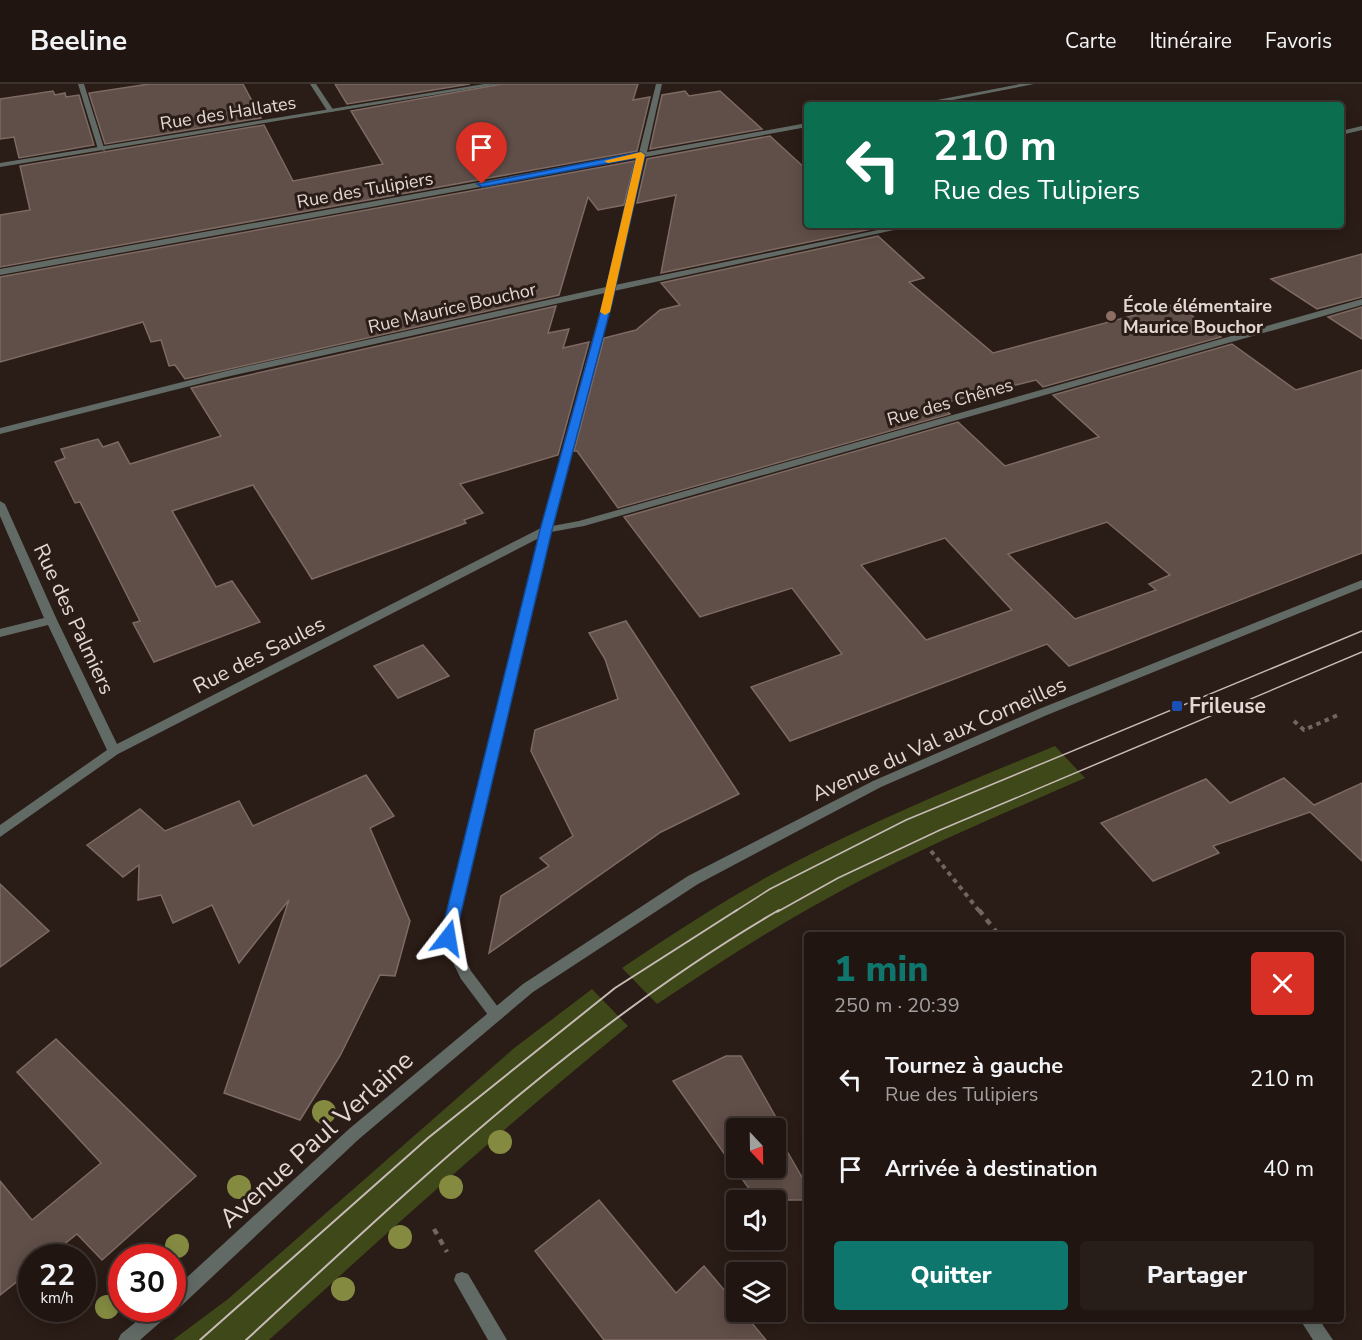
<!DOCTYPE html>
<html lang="fr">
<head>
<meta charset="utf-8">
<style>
  :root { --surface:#201510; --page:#281e19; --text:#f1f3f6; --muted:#a29f9f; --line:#3d3430; --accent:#0f766e }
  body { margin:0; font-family:"Nunito Sans",sans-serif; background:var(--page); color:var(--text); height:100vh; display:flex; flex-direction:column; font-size:22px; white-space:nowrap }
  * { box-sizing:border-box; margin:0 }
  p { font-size:20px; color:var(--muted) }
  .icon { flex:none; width:33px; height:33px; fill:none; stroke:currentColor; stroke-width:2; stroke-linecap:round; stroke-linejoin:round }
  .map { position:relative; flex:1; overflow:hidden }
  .sheet { position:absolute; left:804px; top:848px; width:540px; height:390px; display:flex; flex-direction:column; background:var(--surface); border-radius:6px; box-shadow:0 3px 15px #0003,0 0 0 2px var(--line) }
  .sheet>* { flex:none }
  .top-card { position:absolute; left:804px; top:18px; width:540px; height:126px; border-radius:6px; box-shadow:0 3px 15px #0003,0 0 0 2px var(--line); background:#0b6e4f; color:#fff; overflow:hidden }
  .needle { width:39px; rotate:158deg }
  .fabs { position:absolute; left:726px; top:1034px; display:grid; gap:12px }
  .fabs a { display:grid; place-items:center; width:60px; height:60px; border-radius:6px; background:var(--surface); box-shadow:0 3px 15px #0003,0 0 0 2px var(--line); font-size:30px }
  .speed { position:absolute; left:18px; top:1160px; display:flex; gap:12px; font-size:30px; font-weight:700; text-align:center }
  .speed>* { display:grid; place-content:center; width:78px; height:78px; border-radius:50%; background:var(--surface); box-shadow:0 3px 15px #0003,0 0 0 2px var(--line); line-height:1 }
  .speed small { font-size:15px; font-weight:400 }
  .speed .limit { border:9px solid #d22; background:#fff; color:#111 }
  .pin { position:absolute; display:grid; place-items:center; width:51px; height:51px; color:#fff; margin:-62px -26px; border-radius:50% 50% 50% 0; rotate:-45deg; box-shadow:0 0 6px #0007 }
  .pin .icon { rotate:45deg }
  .me { position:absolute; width:66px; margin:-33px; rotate:14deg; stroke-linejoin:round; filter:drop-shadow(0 0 4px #0008) }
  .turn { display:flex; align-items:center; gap:21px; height:126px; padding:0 30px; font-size:27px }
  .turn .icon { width:78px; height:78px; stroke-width:2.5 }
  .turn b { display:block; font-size:42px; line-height:51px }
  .round { display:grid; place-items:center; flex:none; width:63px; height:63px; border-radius:6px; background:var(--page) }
  .summary { display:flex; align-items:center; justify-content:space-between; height:102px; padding:0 30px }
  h1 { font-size:36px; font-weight:800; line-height:45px; color:var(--accent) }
  .primary-button { display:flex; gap:12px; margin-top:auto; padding:12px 30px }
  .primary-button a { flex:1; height:69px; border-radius:6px; background:var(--accent); color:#fff; font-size:24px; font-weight:800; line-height:69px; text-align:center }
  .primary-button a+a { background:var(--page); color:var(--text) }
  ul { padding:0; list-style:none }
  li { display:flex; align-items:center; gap:18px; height:90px; padding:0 30px }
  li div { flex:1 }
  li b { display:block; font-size:22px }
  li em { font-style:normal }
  header { display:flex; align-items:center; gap:36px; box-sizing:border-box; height:84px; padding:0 30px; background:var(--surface); border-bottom:2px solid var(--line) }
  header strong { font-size:28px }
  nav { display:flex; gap:33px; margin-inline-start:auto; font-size:21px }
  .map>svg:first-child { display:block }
</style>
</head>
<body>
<header>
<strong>Beeline</strong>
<nav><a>Carte</a><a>Itinéraire</a><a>Favoris</a></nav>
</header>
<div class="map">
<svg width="1362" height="1256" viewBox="0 0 1362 1256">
  <rect width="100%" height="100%" fill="#2a1c16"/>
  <g fill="#3f4819">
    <path d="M 1055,662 L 1085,694 C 998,732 911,768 828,814 C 769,846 713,883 657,920 L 622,884 C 680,845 738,807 801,775 C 883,733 969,697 1055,662 Z"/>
    <path d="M 592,905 L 628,942 C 504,1043 387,1149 269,1256 L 173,1256 L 228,1215 L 513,965 Z"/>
  </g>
  <g fill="#604e48" stroke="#7d6a63" stroke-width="1.5" fill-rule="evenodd">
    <path d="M 149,0 L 243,0 L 261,34 L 105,60 L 89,9 Z"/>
    <path d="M 335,0 L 470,0 L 347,20 Z"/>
    <path d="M 502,0 L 638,0 L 633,16 L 650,13 L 637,67 L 0,183 L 0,131 L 30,126 L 20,82 L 264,41 L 293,97 L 383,80 L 351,27 Z"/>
    <path d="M 53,7 L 55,11 L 65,9 L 66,13 L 79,11 L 94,61 L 19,74 L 14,53 L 0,55 L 0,15 Z"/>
    <path d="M 685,7 L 689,12 L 720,7 L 762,45 L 650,65 L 662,11 Z"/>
    <path d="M 770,52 L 807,86 L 807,141 L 866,141 L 871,145 L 661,189 L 676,111 L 637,119 L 647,75 Z"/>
    <path d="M 635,77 L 624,121 L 598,126 L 588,113 L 559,211 L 185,295 L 175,281 L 169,282 L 161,256 L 151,258 L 143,238 L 0,278 L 0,193 Z"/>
    <path d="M 878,152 L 924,194 L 909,198 L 993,269 L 1176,220 L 1221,253 L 1043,303 L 1036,296 L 939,320 L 950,330 L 618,424 L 577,367 L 574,367 L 604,254 L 636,246 L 660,226 L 680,221 L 661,199 Z"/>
    <path d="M 1362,170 L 1362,213 L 1317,225 L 1271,195 Z"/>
    <path d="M 556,222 L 548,249 L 569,245 L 563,264 L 589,258 L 558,371 L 460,400 L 483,429 L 464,436 L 466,439 L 312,495 L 253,401 L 172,427 L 216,503 L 232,497 L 260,538 L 154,578 L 133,539 L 140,537 L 80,418 L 75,419 L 55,378 L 65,374 L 61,365 L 98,355 L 103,363 L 118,358 L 130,380 L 221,352 L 191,304 Z"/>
    <path d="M 1362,223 L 1362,255 L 1328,233 Z"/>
    <path d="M 1232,260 L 1296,306 L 1362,286 L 1362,469 L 1069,582 L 1047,560 L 790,657 L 751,603 L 842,570 L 792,504 L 700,533 L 624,433 L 958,338 L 1005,382 L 1099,353 L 1053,311 ZM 1107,438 L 1170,491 L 1149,500 L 1156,506 L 1075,535 L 1008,470 ZM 945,454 L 1012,526 L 926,556 L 861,481 Z"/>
    <path d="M 626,537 L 739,710 L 661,748 L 489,869 L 501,812 L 549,782 L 540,774 L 573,752 L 531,667 L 535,646 L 618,615 L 605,575 L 589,549 Z"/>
    <path d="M 423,561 L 449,592 L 398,614 L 374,582 Z"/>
    <path d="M 366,691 L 394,732 L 370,744 L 410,837 L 395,892 L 380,891 L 340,972 L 300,1036 L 224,1009 L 289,816 L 239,879 L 212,821 L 173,839 L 161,811 L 138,816 L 139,781 L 123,793 L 87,761 L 140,725 L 165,747 L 239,717 L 253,742 Z"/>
    <path d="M 1284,694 L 1314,721 L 1362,699 L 1362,777 L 1310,728 L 1213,762 L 1219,769 L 1153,797 L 1101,739 L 1206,695 L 1230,719 Z"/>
    <path d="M 0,800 L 49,847 L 0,883 Z"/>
    <path d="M 56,955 L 196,1092 L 102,1176 L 77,1150 L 48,1173 L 32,1173 L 32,1186 L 0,1211 L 0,1097 L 32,1136 L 101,1079 L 17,988 Z"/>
    <path d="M 726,972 L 741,972 L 777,1035 L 769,1038 L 773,1044 L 736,1044 L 736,1083 L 776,1083 L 776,1048 L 807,1102 L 807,1116 L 757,1116 L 673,997 Z"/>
    <path d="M 599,1116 L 676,1209 L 704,1182 L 736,1220 L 736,1227 L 742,1227 L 766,1256 L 604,1256 L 535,1167 Z"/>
  </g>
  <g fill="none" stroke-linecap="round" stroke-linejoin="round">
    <g stroke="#726560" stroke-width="4" stroke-dasharray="4.5 4.5" stroke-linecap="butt">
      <path d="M 1294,637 L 1304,646 L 1338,631"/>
      <path d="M 931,767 L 980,828"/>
    </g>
    <g stroke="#726560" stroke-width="4.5" stroke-dasharray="6 6" stroke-linecap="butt">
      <path d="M 979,826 L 998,850"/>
      <path d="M 434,1145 L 447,1168"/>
    </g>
    <g fill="#626a66" fill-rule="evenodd">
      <path d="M 78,0 L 84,0 L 105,67 L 98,65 Z"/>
      <path d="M 310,0 L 316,0 L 334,27 L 332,28 L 328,28 Z"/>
    </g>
    <g fill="#626a66" fill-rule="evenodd">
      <path d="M 484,0 L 500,0 L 0,83 L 0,79 Z"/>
      <path d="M 656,0 L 662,0 L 647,68 L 807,39 L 807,43 L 645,73 L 615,201 L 902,141 L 917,141 L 614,207 L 552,442 L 579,437 L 1362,215 L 1362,221 L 584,442 L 551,448 L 455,854 L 471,887 L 501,927 L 503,931 L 501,935 L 496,937 L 491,935 L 461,895 L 441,854 L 539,454 L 118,670 L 0,753 L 0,741 L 107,666 L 48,541 L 0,553 L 0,545 L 44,534 L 0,432 L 0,417 L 5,420 L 57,536 L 117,660 L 541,444 L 605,209 L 226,293 L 0,350 L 0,344 L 226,287 L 606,203 L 638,74 L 0,191 L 0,185 L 639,69 Z"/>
      <path d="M 1020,0 L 1034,0 L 927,21 L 911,21 Z"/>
      <path d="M 1362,42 L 1362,46 L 1341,51 L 1341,47 Z"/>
      <path d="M 462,1188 L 468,1190 L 507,1256 L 488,1256 L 454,1196 L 456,1190 Z"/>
      <path d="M 1299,1234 L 1318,1234 L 1333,1256 L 1313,1256 Z"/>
    </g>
    <path fill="#626a66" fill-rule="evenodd" d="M 1362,496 L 1362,504 L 1047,631 L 881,703 L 698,800 L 533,908 L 359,1055 L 178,1225 L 173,1227 L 140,1256 L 118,1256 L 121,1250 L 153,1224 L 172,1224 L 172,1207 L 349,1045 L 523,900 L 688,792 L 873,697 L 1039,625 Z"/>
    <g stroke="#c7bbb7" stroke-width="1.5">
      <path d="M 734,828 L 770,805 L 906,736 L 1362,547"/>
      <path d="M 777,828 L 838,794 L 940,746 L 1362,568"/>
    </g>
    <g stroke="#c7bbb7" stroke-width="2">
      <path d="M 200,1256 L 428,1054 L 615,904 L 737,826"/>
      <path d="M 246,1256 C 413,1102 581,941 779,826"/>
    </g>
  </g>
  <g fill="#848b41">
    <circle cx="324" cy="1028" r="12"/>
    <circle cx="500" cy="1058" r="12"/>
    <circle cx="239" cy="1103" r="12"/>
    <circle cx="451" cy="1103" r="12"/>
    <circle cx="400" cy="1153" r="12"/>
    <circle cx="177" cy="1162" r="12"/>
    <circle cx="343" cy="1205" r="12"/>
    <circle cx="107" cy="1223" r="12"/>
  </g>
  <path fill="#1a73e8" stroke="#114b97" stroke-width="1.5" d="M 641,68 L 645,71 L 612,219 L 552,446 L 455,854 L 448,861 L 440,854 L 540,446 L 603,219 L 636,74 L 482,103 L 477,100 Z"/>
  <path fill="#f59e0b" d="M 641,68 L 645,71 L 610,228 L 605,231 L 600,228 L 636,74 L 608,79 L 604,77 Z"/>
  <circle fill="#8d6e63" stroke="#2a1c16" stroke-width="2" cx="1111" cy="232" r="6"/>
  <rect fill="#1a4fb4" stroke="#2a1c16" stroke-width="2" x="1171" y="616" width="12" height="12" rx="3"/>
  <g text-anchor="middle" stroke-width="6" stroke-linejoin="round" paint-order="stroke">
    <g font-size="18" fill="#e3d8d4" stroke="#2a1c16">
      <text transform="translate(228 29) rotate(-9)" y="6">Rue des Hallates</text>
      <text transform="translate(365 106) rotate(-10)" y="6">Rue des Tulipiers</text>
      <text transform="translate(452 224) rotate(-13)" y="6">Rue Maurice Bouchor</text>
      <text transform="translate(950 318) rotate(-16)" y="6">Rue des Chênes</text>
    </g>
    <g font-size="18" font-weight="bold" fill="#e3d8d4" stroke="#2a1c16" text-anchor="start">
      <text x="1123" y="228">École élémentaire<tspan x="1123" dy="21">Maurice Bouchor</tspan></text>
    </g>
    <g font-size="21" fill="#e3d8d4" stroke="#2a1c16">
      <text transform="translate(74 535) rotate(65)" y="7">Rue des Palmiers</text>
      <text transform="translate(259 571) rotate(-27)" y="7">Rue des Saules</text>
      <text transform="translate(939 655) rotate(-24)" y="7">Avenue du Val aux Corneilles</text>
    </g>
    <g font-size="21" font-weight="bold" fill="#e3d8d4" stroke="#2a1c16" text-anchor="start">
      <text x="1189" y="629">Frileuse</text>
    </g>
    <g font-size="26" fill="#e3d8d4" stroke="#2a1c16">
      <text transform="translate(316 1055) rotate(-42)" y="9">Avenue Paul Verlaine</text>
    </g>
  </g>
</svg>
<div class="fabs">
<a><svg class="needle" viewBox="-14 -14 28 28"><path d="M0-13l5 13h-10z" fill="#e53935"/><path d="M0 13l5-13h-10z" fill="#a29f9f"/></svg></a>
<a><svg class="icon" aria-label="sound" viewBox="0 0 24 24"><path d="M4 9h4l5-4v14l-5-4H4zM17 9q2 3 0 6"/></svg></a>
<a><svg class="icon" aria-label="layers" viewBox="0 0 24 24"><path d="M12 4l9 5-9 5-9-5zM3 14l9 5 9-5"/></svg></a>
</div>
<div class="speed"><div>22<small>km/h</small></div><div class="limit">30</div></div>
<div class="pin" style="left:482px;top:100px;background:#d93025"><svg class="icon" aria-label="arrive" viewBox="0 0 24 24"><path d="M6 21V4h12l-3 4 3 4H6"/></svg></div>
<svg class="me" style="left:448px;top:854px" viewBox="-20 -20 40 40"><path d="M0-17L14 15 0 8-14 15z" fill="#1a73e8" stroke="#fff" stroke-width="4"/></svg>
<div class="top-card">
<div class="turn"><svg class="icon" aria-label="left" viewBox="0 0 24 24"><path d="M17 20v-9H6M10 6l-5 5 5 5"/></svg><div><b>210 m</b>Rue des Tulipiers</div></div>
</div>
<section class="sheet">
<div class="summary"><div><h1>1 min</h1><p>250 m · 20:39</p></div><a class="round" style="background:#d93025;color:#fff"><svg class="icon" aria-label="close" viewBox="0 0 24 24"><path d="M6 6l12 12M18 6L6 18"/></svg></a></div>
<ul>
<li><svg class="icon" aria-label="left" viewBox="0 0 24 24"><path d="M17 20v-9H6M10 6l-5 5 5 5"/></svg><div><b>Tournez à gauche</b><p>Rue des Tulipiers</p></div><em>210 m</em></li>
<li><svg class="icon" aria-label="arrive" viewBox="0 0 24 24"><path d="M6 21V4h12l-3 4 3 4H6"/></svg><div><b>Arrivée à destination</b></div><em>40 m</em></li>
</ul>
<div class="primary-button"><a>Quitter</a><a>Partager</a></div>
</section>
</div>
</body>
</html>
